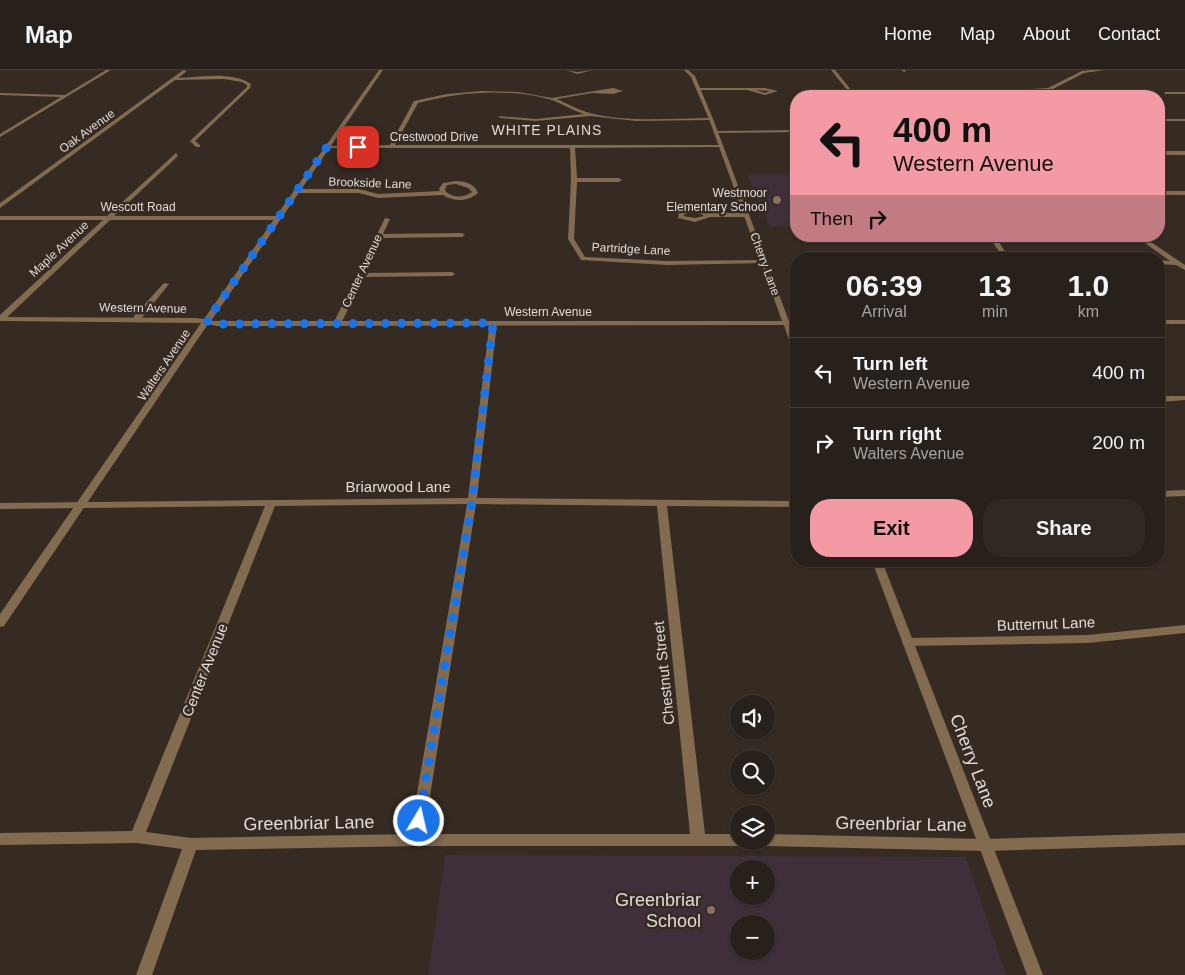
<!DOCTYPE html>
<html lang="en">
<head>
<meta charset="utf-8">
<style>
  :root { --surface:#28201a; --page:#302823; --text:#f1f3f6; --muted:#a5a3a2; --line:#443e39; --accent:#f49aa4 }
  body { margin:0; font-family:Arial,sans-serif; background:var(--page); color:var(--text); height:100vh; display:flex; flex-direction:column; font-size:19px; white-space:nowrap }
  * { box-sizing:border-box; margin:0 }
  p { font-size:16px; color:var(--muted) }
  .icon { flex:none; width:28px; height:28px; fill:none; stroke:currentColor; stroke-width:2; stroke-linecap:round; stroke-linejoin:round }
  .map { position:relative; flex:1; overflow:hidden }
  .side { position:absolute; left:790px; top:182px; width:375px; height:315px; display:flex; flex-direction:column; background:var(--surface); border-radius:20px; box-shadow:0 1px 4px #0004,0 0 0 1px var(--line) }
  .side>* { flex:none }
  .top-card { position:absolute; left:790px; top:20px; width:375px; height:152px; border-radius:20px; box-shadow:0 1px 4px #0004,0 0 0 1px var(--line); background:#f49aa4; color:#111; overflow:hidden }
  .tools { position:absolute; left:730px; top:625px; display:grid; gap:10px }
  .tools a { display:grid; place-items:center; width:45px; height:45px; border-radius:50%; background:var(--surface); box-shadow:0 1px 4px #0004,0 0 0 1px var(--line); font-size:25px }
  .pin { position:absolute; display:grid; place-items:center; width:42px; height:42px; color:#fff; margin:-21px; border-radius:10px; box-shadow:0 2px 8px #0006 }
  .me { position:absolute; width:55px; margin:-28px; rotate:9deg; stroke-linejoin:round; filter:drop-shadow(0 0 4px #0008) }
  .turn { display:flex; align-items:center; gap:18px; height:105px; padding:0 20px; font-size:22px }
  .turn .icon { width:65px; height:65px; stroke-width:2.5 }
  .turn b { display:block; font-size:35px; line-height:42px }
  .then { display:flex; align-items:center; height:48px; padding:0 20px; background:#0003; gap:10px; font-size:19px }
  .eta { display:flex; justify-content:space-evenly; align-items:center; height:85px; text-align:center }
  .eta b { font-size:30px; font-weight:800; line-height:35px }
  .primary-button { display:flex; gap:10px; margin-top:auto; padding:10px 20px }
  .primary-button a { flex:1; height:58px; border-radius:20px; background:var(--accent); color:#111; font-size:20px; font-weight:800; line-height:58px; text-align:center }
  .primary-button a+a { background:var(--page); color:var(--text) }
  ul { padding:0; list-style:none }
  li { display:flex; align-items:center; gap:15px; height:70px; padding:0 20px; border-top:1px solid var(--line) }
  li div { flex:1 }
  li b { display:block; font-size:19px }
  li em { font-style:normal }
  header { display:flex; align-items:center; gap:30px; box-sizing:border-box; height:70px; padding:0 25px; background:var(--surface); border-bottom:1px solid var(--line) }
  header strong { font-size:24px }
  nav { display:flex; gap:28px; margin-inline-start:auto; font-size:18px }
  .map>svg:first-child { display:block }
</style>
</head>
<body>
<header>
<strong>Map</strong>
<nav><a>Home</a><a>Map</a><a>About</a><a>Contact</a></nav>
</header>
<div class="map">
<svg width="1185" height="905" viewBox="0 0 1185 905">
  <rect width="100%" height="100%" fill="#352b23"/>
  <g fill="#3e2f3b" fill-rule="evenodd">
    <path d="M 747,104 L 796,104 L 796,156 L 770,156 Z"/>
    <path d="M 445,785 L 966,787 L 1006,905 L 428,905 ZM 739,799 L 766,799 L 766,826 L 739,826 ZM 739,854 L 766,854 L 766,881 L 739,881 Z"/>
  </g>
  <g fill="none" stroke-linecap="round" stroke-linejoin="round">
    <g fill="#836b50" fill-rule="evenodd">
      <path d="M 106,0 L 111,0 L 0,67 L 0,64 L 61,27 L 0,25 L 0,23 L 65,25 Z"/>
      <path d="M 181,0 L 187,1 L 178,8 C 201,7 232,1 251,14 L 250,18 L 195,71 L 200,75 L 200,77 L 196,77 L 190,71 L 247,17 L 247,15 L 242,12 L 224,9 L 175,10 L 0,138 L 0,133 L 182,1 Z"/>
      <path d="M 566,0 L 577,2 L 594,0 L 577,4 Z"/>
      <path d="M 831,0 L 835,0 L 856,26 L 852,26 Z"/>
      <path d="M 901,0 L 905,0 L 906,1 L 904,2 Z"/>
      <path d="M 1091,0 L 1105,0 L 1084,3 L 1053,19 L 1072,26 L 1067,26 L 1049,20 L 967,26 L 993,21 L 1048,18 L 1082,1 Z"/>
      <path d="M 613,18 L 623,21 L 613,24 L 592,23 L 557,29 C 568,34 578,40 590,43 C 628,53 672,48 711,48 L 713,49 L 711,50 L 636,51 L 590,46 L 536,51 L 500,48 L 498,46 L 536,49 L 584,44 C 571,40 560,32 548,29 C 506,18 459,22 418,33 L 395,75 L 723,75 L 721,77 L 575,78 L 577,108 L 619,108 L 622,110 L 619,112 L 577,112 L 574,169 L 585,187 L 667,191 L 764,190 L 766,191 L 766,193 L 667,195 L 581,190 L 568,169 L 571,110 L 570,78 L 327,78 L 325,77 L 327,76 L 390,75 L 414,31 L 447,24 L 482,21 L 518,22 L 552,28 Z"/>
      <path d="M 699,18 L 765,18 L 778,21 L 765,25 L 747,20 L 698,20 ZM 756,20 L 770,21 L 765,23 Z"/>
      <path d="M 1165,22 L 1185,22 L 1185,24 L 1164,24 Z"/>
      <rect x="1159" y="49" width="26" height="2"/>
      <path d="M 796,60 L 796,62 L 715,63 L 713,62 L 715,61 Z"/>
      <rect x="1159" y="81" width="26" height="4"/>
      <path d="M 176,83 L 178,86 L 114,146 L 277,146 L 280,148 L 277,150 L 110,150 L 3,251 L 0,251 L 0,245 L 103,150 L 0,150 L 0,146 L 107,146 Z"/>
      <path d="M 456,111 C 465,111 475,114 478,123 C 468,132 454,132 443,125 L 378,128 L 359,123 L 296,123 L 293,121 L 296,119 L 359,119 L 378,124 L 440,121 L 439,119 L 443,113 ZM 456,114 L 468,118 L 472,122 C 463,128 455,128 446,122 L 445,119 L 447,115 Z"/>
      <rect x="1159" y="121" width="26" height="4"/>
      <path d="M 686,139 L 700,139 L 708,143 L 746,143 L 749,145 L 746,147 L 710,147 L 695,152 L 678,148 L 679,142 ZM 687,143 L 699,143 L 704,146 L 695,148 L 683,146 Z"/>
      <path d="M 385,148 L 390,149 L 383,164 L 462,163 L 465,165 L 462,167 L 381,168 L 365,203 L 452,202 L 455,204 L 452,206 L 363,207 L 341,254 L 337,256 L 334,256 L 333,254 Z"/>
      <path d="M 989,166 L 995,166 L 1006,183 L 1017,189 C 1000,189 998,179 989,166 Z"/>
      <path d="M 1135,166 L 1142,166 L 1185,195 L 1185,200 L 1176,195 L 1159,194 L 1159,190 L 1170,191 Z"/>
      <path d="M 164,213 L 169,214 L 140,250 L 134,250 L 134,246 Z"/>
      <path d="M 490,251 L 497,253 L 477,428 L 796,431 L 796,437 L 667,436 L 705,764 L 739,764 L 739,771 L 746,771 L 744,774 L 739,776 L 416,776 L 196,780 L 152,905 L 136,905 L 182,779 L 137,773 L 0,775 L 0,763 L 132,761 L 265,436 L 0,439 L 0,433 L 468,428 ZM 467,434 L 410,764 L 191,768 L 146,762 L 275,436 ZM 476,434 L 657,436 L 690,764 L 424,764 Z"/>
      <path d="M 1159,326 L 1185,326 L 1185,330 L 1159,332 Z"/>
      <path d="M 1185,420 L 1185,426 L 1159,427 L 1159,421 Z"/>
      <path d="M 1185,555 L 1185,563 L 1088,573 L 908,576 L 904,575 L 902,572 L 904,569 L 908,568 L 1088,565 Z"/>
      <path d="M 1185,763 L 1185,775 L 985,781 L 766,776 L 761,774 L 759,771 L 766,771 L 766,764 L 985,769 Z"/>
    </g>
    <g fill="#836b50" fill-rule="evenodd">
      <path d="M 379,0 L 383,0 L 211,251 L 782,251 L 709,49 L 691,7 L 684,0 L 688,0 L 695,6 L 713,49 L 789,251 L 796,251 L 796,255 L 791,255 L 796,269 L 796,281 L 792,279 L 784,255 L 217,256 L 208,254 L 4,556 L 0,557 L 0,544 L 201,253 L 0,251 L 0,247 L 196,248 L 204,249 Z"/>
      <rect x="1159" y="250" width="26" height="4"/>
      <path d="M 872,491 L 882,491 L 1043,905 L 1027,905 Z"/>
    </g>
  </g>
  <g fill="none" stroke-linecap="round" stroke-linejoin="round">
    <path stroke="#1a73e8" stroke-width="9" stroke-dasharray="0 16.2" d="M 358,77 L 327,77 L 207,251 L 217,254 L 493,253 L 472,431 L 419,751"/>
  </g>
  <g fill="#8d6e63" stroke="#352b23" stroke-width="2">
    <circle cx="777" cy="130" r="5"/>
    <circle cx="711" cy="840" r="5"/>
  </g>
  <g text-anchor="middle" stroke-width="5" stroke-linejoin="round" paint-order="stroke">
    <g font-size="12" fill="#e0d9d4" stroke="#352b23">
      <text transform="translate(87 61) rotate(-36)" y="4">Oak Avenue</text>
      <text x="434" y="71">Crestwood Drive</text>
      <text transform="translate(370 113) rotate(2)" y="4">Brookside Lane</text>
      <text x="138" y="141">Wescott Road</text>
      <text transform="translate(59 179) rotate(-43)" y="4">Maple Avenue</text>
      <text transform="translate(631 179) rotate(3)" y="4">Partridge Lane</text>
      <text transform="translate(765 194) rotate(70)" y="4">Cherry Lane</text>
      <text transform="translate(362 201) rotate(-65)" y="4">Center Avenue</text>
      <text transform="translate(143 238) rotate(1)" y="4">Western Avenue</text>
      <text x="548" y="246">Western Avenue</text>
      <text transform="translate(164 295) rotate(-56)" y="4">Walters Avenue</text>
    </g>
    <g font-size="12" fill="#e0d9d4" stroke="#352b23" text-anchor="end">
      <text x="767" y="127">Westmoor<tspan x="767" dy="14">Elementary School</tspan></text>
    </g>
    <g font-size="14" letter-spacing="1" fill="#e0d9d4" stroke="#352b23">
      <text x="547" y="65">WHITE PLAINS</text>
    </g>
    <g font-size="15" fill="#e0d9d4" stroke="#352b23">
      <text x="398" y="422">Briarwood Lane</text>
      <text transform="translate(1046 554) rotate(-2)" y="5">Butternut Lane</text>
      <text transform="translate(205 600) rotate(-68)" y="5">Center Avenue</text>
      <text transform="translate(664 603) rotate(-96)" y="5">Chestnut Street</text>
    </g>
    <g font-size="18" fill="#e0d9d4" stroke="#352b23">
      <text transform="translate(973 691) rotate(69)" y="6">Cherry Lane</text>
      <text transform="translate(309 753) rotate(-1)" y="6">Greenbriar Lane</text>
      <text transform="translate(901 754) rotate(1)" y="6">Greenbriar Lane</text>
    </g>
    <g font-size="18" fill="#e0d9d4" stroke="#352b23" text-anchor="end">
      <text x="701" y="836">Greenbriar<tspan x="701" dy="21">School</tspan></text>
    </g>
  </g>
</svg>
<div class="tools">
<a><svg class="icon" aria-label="sound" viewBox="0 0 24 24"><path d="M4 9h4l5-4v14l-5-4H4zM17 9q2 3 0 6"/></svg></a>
<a><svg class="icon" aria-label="search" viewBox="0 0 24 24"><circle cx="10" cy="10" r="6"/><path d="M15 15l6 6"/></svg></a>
<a><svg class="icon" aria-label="layers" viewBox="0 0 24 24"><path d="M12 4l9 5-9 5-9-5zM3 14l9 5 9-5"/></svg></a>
<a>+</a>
<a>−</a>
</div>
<div class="pin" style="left:358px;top:77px;background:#d93025"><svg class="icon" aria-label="arrive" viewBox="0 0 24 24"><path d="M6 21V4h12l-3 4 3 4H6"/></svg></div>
<svg class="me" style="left:419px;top:751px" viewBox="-20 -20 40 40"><circle r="17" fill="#1a73e8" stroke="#fff" stroke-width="3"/><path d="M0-11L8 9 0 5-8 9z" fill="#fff"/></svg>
<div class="top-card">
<div class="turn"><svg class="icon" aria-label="left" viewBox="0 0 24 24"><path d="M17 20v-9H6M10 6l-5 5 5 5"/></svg><div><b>400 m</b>Western Avenue</div></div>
<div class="then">Then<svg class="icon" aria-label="right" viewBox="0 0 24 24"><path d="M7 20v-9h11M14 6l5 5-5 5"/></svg></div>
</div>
<section class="side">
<div class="eta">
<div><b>06:39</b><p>Arrival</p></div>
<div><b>13</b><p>min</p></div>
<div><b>1.0</b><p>km</p></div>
</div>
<ul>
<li><svg class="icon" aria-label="left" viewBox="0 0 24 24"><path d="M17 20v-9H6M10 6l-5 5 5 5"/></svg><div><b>Turn left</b><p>Western Avenue</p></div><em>400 m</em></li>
<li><svg class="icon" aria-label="right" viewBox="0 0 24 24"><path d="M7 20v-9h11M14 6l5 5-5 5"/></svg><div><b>Turn right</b><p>Walters Avenue</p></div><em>200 m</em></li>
</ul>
<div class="primary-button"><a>Exit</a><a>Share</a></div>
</section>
</div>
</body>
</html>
